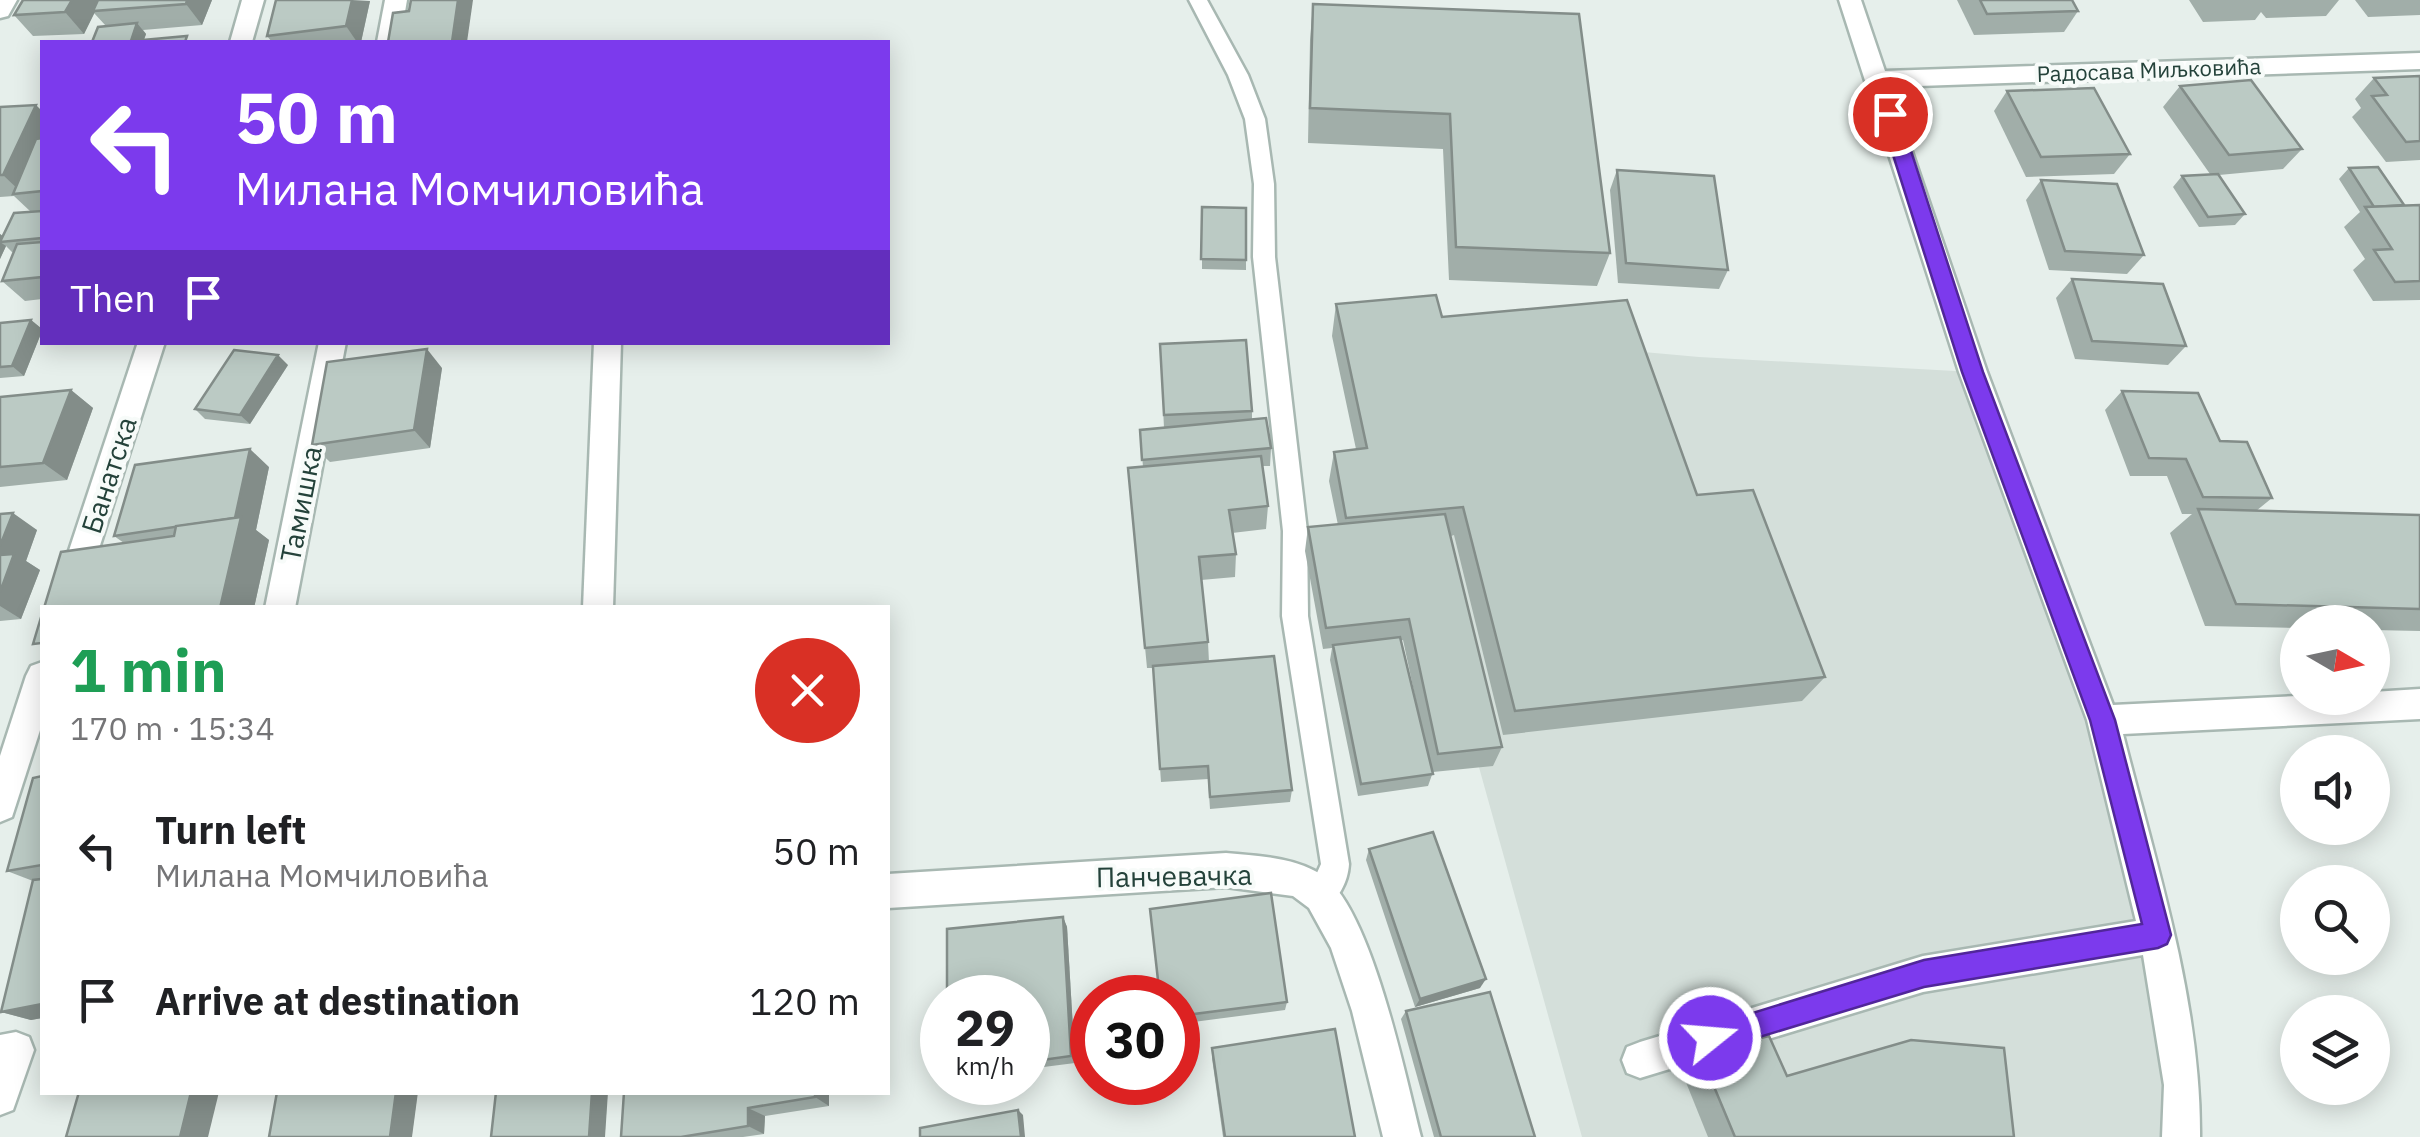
<!DOCTYPE html>
<html lang="en">
<head>
<meta charset="utf-8">
<style>
  :root { --surface:#fff; --page:#f6f6f6; --text:#202124; --muted:#757577 }
  body { margin:0; font-family:"IBM Plex Sans",sans-serif; background:var(--page); color:var(--text); height:100vh; display:flex; flex-direction:column; font-size:38px; white-space:nowrap }
  * { box-sizing:border-box; margin:0 }
  p { font-size:32px; color:var(--muted) }
  .icon { flex:none; width:55px; height:55px; fill:none; stroke:currentColor; stroke-width:2; stroke-linecap:round; stroke-linejoin:round }
  .map { position:relative; flex:1; overflow:hidden }
  .side { position:absolute; left:40px; top:605px; width:850px; height:490px; display:flex; flex-direction:column; background:var(--surface); border-radius:0px; box-shadow:0 5px 25px #0003 }
  .side>* { flex:none }
  .top-card { position:absolute; left:40px; top:40px; width:850px; height:305px; border-radius:0px; box-shadow:0 5px 25px #0003; background:#7c3aed; color:#fff; overflow:hidden }
  .needle { width:65px; rotate:99deg }
  .fabs { position:absolute; left:2280px; top:605px; display:grid; gap:20px }
  .fabs a { display:grid; place-items:center; width:110px; height:110px; border-radius:50%; background:var(--surface); box-shadow:0 5px 25px #0003; font-size:50px }
  .speed { position:absolute; left:920px; top:975px; display:flex; gap:20px; font-size:50px; font-weight:700; text-align:center }
  .speed>* { display:grid; place-content:center; width:130px; height:130px; border-radius:50%; background:var(--surface); box-shadow:0 5px 25px #0003; line-height:1 }
  .speed small { font-size:25px; font-weight:400 }
  .speed .limit { border:15px solid #d22; background:#fff; color:#111 }
  .pin { position:absolute; display:grid; place-items:center; width:85px; height:85px; color:#fff; margin:-42px; border:5px solid #fff; border-radius:50%; box-shadow:0 2px 10px #0007 }
  .me { position:absolute; width:110px; margin:-55px; rotate:73deg; stroke-linejoin:round; filter:drop-shadow(0 0 8px #0008) }
  .turn { display:flex; align-items:center; gap:35px; height:210px; padding:0 30px; font-size:45px }
  .turn .icon { width:130px; height:130px; stroke-width:2.5 }
  .turn b { display:block; font-size:70px; line-height:85px }
  .then { display:flex; align-items:center; height:95px; padding:0 30px; background:#0003; gap:20px; font-size:38px }
  .round { display:grid; place-items:center; flex:none; width:105px; height:105px; border-radius:52px; background:var(--page) }
  .overview { display:flex; align-items:center; justify-content:space-between; height:170px; padding:0 30px }
  h1 { font-size:60px; font-weight:800; line-height:75px; color:#1e9e55 }
  ul { padding:0; list-style:none }
  li { display:flex; align-items:center; gap:30px; height:150px; padding:0 30px }
  li div { flex:1 }
  li b { display:block; font-size:38px }
  li em { font-style:normal }
  .map>svg:first-child { display:block }
</style>
</head>
<body>
<div class="map">
<svg width="2420" height="1137" viewBox="0 0 2420 1137">
  <rect width="100%" height="100%" fill="#e6efeb"/>
  <path fill="#d4dfda" d="M 1353,315 L 1555,344 L 1699,357 L 1973,372 L 2103,720 L 2181,1137 L 1582,1137 Z"/>
  <g fill="none" stroke-linecap="round" stroke-linejoin="round">
    <g stroke="#a8b8b2" stroke-width="5">
      <path id="service" d="M 1189,0 L 1207,0 L 1248,75 L 1265,119 L 1274,184 L 1275,257 L 1307,531 L 1308,616 L 1349,864 C 1348,882 1338,902 1321,909 L 1311,905 L 1307,895 L 1321,864 L 1282,616 L 1283,531 L 1253,257 L 1254,184 L 1245,119 L 1228,75 Z"/>
    </g>
    <g stroke="#a8b8b2" stroke-width="5">
      <g id="minor">
        <path d="M 0,0 L 17,0 L 8,16 L 0,18 Z"/>
        <path d="M 242,0 L 264,0 L 252,42 L 230,42 Z"/>
        <path d="M 385,0 L 407,0 L 400,42 L 377,42 Z"/>
        <path d="M 1839,0 L 1861,0 L 1885,71 L 2420,53 L 2420,69 L 1890,87 L 1987,372 L 2113,705 L 2298,696 L 2372,698 L 2372,692 L 2420,689 L 2420,719 L 2123,734 C 2156,865 2201,1001 2200,1137 L 2162,1137 L 2164,1085 L 2143,955 L 1923,992 L 1640,1078 L 1627,1073 L 1622,1060 L 1627,1047 L 1640,1042 L 1923,956 L 2136,921 L 2087,720 L 1959,372 Z"/>
        <path d="M 138,342 L 165,342 L 80,608 L 50,608 Z"/>
        <path d="M 319,342 L 346,342 L 295,608 L 265,608 Z"/>
        <path d="M 594,342 L 621,342 L 613,608 L 583,608 Z"/>
        <path d="M 42,662 L 42,724 L 12,817 L 0,822 L 0,756 L 26,676 L 31,666 Z"/>
        <path d="M 1226,853 C 1258,856 1294,857 1322,875 C 1371,906 1406,1079 1421,1137 L 1383,1137 L 1352,1011 L 1331,948 L 1309,908 L 1293,896 L 1226,887 L 888,908 L 888,874 Z"/>
        <path d="M 16,1032 L 29,1037 L 34,1050 L 13,1110 L 0,1115 L 0,1035 Z"/>
      </g>
    </g>
    <use href="#service" fill="#fff" fill-rule="evenodd"/>
    <use href="#minor" fill="#fff" fill-rule="evenodd"/>
  </g>
  <g fill="#a1aea9" fill-rule="evenodd">
    <path d="M 212,0 L 202,25 L 143,30 L 146,34 L 144,40 L 92,42 L 106,26 L 94,13 L 84,34 L 33,36 L 14,15 Z"/>
    <path d="M 1957,0 L 2072,0 L 2078,11 L 2064,32 L 1974,35 Z"/>
    <path d="M 2189,0 L 2339,0 L 2326,16 L 2266,18 L 2261,12 L 2255,20 L 2203,22 Z"/>
    <path d="M 2355,0 L 2420,0 L 2420,15 L 2368,17 Z"/>
    <path d="M 370,1 L 361,42 L 272,42 L 267,36 Z"/>
    <path d="M 1313,4 L 1579,14 L 1610,253 L 1597,286 L 1449,280 L 1443,149 L 1308,143 L 1310,40 Z"/>
    <path d="M 2420,76 L 2420,160 L 2386,162 L 2352,117 L 2361,108 L 2355,99 L 2374,78 Z"/>
    <path d="M 2180,86 L 2302,149 L 2283,169 L 2219,175 L 2245,214 L 2235,225 L 2199,227 L 2173,187 L 2182,176 L 2210,174 L 2163,107 Z"/>
    <path d="M 2007,91 L 2130,154 L 2114,174 L 2026,177 L 1994,111 Z"/>
    <path d="M 0,107 L 42,111 L 42,299 L 25,301 L 2,281 L 14,252 L 12,252 L 6,246 L 0,259 L 0,234 L 3,236 L 31,212 L 14,196 L 0,197 Z"/>
    <path d="M 2349,168 L 2404,205 L 2420,205 L 2420,300 L 2373,301 L 2353,270 L 2365,259 L 2344,227 L 2360,212 L 2339,179 Z"/>
    <path d="M 1617,170 L 1728,270 L 1719,289 L 1618,283 L 1610,190 Z"/>
    <path d="M 2041,180 L 2144,255 L 2127,274 L 2049,270 L 2026,200 Z"/>
    <path d="M 1202,207 L 1246,208 L 1246,270 L 1202,269 Z"/>
    <path d="M 2072,279 L 2186,346 L 2168,365 L 2075,359 L 2056,298 Z"/>
    <path d="M 1336,304 L 1442,317 L 1697,495 L 1825,677 L 1802,701 L 1503,735 L 1454,535 L 1451,536 L 1502,747 L 1493,766 L 1433,772 L 1428,786 L 1358,796 L 1330,660 L 1332,648 L 1323,649 L 1305,551 L 1308,527 L 1338,525 L 1329,481 L 1334,452 L 1356,449 L 1332,336 ZM 1403,640 L 1418,710 L 1401,641 Z"/>
    <path d="M 31,320 L 42,329 L 42,331 L 24,376 L 0,378 L 0,323 Z"/>
    <path d="M 1160,344 L 1252,411 L 1252,420 L 1271,448 L 1270,466 L 1262,466 L 1268,506 L 1266,529 L 1232,533 L 1236,554 L 1235,577 L 1201,580 L 1208,642 L 1209,662 L 1292,790 L 1290,802 L 1210,809 L 1208,779 L 1161,782 L 1153,668 L 1147,668 L 1128,468 L 1143,467 L 1140,430 L 1164,428 Z"/>
    <path d="M 288,365 L 250,424 L 205,419 L 195,409 Z"/>
    <path d="M 442,368 L 430,448 L 330,462 L 312,445 Z"/>
    <path d="M 71,390 L 93,408 L 67,480 L 0,487 L 0,397 Z"/>
    <path d="M 2122,391 L 2220,441 L 2272,498 L 2256,511 L 2420,515 L 2420,631 L 2372,630 L 2372,622 L 2298,622 L 2298,628 L 2205,626 L 2170,533 L 2192,514 L 2182,514 L 2167,476 L 2130,476 L 2105,410 Z"/>
    <path d="M 269,467 L 256,530 L 269,540 L 254,608 L 44,608 L 124,543 L 114,536 Z"/>
    <path d="M 0,514 L 37,530 L 26,561 L 40,570 L 21,619 L 0,621 Z"/>
    <path d="M 42,776 L 42,1018 L 31,1020 L 1,1012 L 33,881 L 7,871 Z"/>
    <path d="M 1369,849 L 1480,988 L 1415,1007 L 1366,860 Z"/>
    <path d="M 1063,917 L 1067,927 L 1075,1063 L 1028,1069 L 1028,998 Z"/>
    <path d="M 1178,998 L 1287,1002 L 1285,1010 L 1178,1024 Z"/>
    <path d="M 1406,1011 L 1535,1137 L 1434,1137 L 1401,1019 Z"/>
    <path d="M 1212,1048 L 1355,1137 L 1223,1137 L 1212,1058 Z"/>
    <path d="M 1700,1053 L 1787,1076 L 2014,1137 L 1708,1137 L 1679,1065 Z"/>
    <path d="M 624,1092 L 829,1092 L 829,1106 L 765,1116 L 764,1134 L 743,1137 L 621,1137 Z"/>
  </g>
  <g fill="#838d89">
    <path d="M 72,0 L 101,0 L 84,34 L 65,12 Z"/>
    <path d="M 187,0 L 212,0 L 202,25 L 186,4 Z"/>
    <path d="M 352,0 L 370,1 L 361,42 L 357,42 L 346,26 Z"/>
    <path d="M 458,0 L 473,0 L 467,42 L 452,42 Z"/>
    <path d="M 137,23 L 146,34 L 143,42 L 130,42 Z"/>
    <path d="M 36,105 L 42,111 L 42,155 L 22,193 L 3,175 Z"/>
    <path d="M 0,234 L 8,241 L 0,242 L 6,246 L 0,259 Z"/>
    <path d="M 31,320 L 42,329 L 42,331 L 24,376 L 12,366 Z"/>
    <path d="M 427,349 L 442,368 L 430,448 L 414,430 Z"/>
    <path d="M 278,355 L 288,365 L 250,424 L 240,415 Z"/>
    <path d="M 71,390 L 93,408 L 67,480 L 43,463 Z"/>
    <path d="M 250,449 L 269,467 L 256,530 L 269,540 L 254,608 L 220,608 L 234,520 Z"/>
    <path d="M 13,513 L 37,530 L 26,561 L 40,570 L 21,619 L 0,606 L 0,546 Z"/>
    <path d="M 1063,917 L 1067,927 L 1075,1063 L 1071,1056 Z"/>
    <path d="M 1486,979 L 1480,988 L 1415,1007 L 1420,999 Z"/>
    <path d="M 42,1004 L 42,1018 L 31,1020 L 1,1012 Z"/>
    <path d="M 191,1092 L 219,1092 L 208,1137 L 180,1137 Z"/>
    <path d="M 396,1092 L 418,1092 L 412,1137 L 390,1137 Z"/>
    <path d="M 592,1092 L 608,1092 L 605,1137 L 589,1137 Z"/>
    <path d="M 815,1092 L 829,1092 L 829,1106 L 815,1097 Z"/>
    <path d="M 748,1108 L 765,1116 L 764,1134 L 748,1126 Z"/>
    <path d="M 1018,1110 L 1023,1115 L 1025,1137 L 1021,1137 Z"/>
  </g>
  <g fill="#bbcac4" stroke="#838d89" stroke-width="2.5">
    <path d="M 23,0 L 72,0 L 65,12 L 14,15 Z"/>
    <path d="M 98,0 L 187,0 L 186,4 L 93,11 Z"/>
    <path d="M 276,0 L 352,0 L 346,26 L 267,36 Z"/>
    <path d="M 411,0 L 458,0 L 452,42 L 388,42 L 393,13 L 409,11 Z"/>
    <path d="M 1980,0 L 2072,0 L 2078,11 L 1987,14 Z"/>
    <path d="M 1313,4 L 1579,14 L 1610,253 L 1456,247 L 1450,114 L 1310,108 Z"/>
    <path d="M 137,23 L 131,41 L 92,42 L 98,27 Z"/>
    <path d="M 187,36 L 185,42 L 121,42 Z"/>
    <path d="M 2420,76 L 2420,141 L 2406,142 L 2372,96 L 2387,95 L 2374,78 Z"/>
    <path d="M 2251,80 L 2302,149 L 2229,155 L 2180,86 Z"/>
    <path d="M 2094,88 L 2130,154 L 2041,157 L 2007,91 Z"/>
    <path d="M 36,105 L 3,175 L 0,175 L 0,107 Z"/>
    <path d="M 42,138 L 42,191 L 13,194 L 36,139 Z"/>
    <path d="M 2378,167 L 2404,205 L 2374,207 L 2349,168 Z"/>
    <path d="M 1617,170 L 1714,176 L 1728,270 L 1626,263 Z"/>
    <path d="M 2218,174 L 2245,214 L 2208,217 L 2182,176 Z"/>
    <path d="M 2041,180 L 2117,184 L 2144,255 L 2065,251 Z"/>
    <path d="M 2420,205 L 2420,281 L 2395,282 L 2374,250 L 2392,249 L 2365,207 Z"/>
    <path d="M 1202,207 L 1246,208 L 1246,260 L 1201,259 Z"/>
    <path d="M 42,211 L 42,238 L 0,242 L 14,213 Z"/>
    <path d="M 42,242 L 42,277 L 2,281 L 17,244 Z"/>
    <path d="M 2072,279 L 2163,284 L 2186,346 L 2092,341 Z"/>
    <path d="M 1436,295 L 1442,317 L 1627,300 L 1697,495 L 1753,490 L 1825,677 L 1515,711 L 1463,507 L 1346,518 L 1334,452 L 1367,448 L 1336,304 Z"/>
    <path d="M 31,320 L 12,366 L 0,367 L 0,323 Z"/>
    <path d="M 1246,340 L 1252,411 L 1164,415 L 1160,344 Z"/>
    <path d="M 427,349 L 414,430 L 312,445 L 327,362 Z"/>
    <path d="M 234,350 L 278,355 L 240,415 L 195,409 Z"/>
    <path d="M 71,390 L 43,463 L 0,467 L 0,397 Z"/>
    <path d="M 2122,391 L 2198,393 L 2220,441 L 2247,442 L 2272,498 L 2203,497 L 2186,459 L 2149,458 Z"/>
    <path d="M 1266,418 L 1271,448 L 1142,460 L 1140,430 Z"/>
    <path d="M 250,449 L 235,518 L 114,536 L 135,465 Z"/>
    <path d="M 1261,456 L 1268,506 L 1229,510 L 1236,554 L 1199,557 L 1208,642 L 1145,648 L 1128,468 Z"/>
    <path d="M 2198,509 L 2420,515 L 2420,609 L 2236,604 Z"/>
    <path d="M 13,513 L 0,546 L 0,514 Z"/>
    <path d="M 1445,514 L 1502,747 L 1438,754 L 1409,619 L 1326,628 L 1308,527 Z"/>
    <path d="M 241,517 L 220,608 L 44,608 L 61,552 L 174,536 L 176,526 Z"/>
    <path d="M 14,554 L 0,592 L 0,555 Z"/>
    <path d="M 42,614 L 42,643 L 33,644 Z"/>
    <path d="M 1400,637 L 1433,774 L 1361,784 L 1333,645 Z"/>
    <path d="M 1274,656 L 1292,790 L 1210,797 L 1208,766 L 1160,769 L 1153,666 Z"/>
    <path d="M 42,776 L 42,865 L 7,871 L 33,778 Z"/>
    <path d="M 1433,832 L 1486,979 L 1420,999 L 1369,849 Z"/>
    <path d="M 42,879 L 42,1004 L 1,1012 L 33,880 Z"/>
    <path d="M 1271,893 L 1287,1002 L 1178,1016 L 1178,998 L 1160,998 L 1150,909 Z"/>
    <path d="M 1063,917 L 1071,1056 L 1028,1062 L 1028,998 L 947,998 L 947,929 Z"/>
    <path d="M 1490,992 L 1535,1137 L 1441,1137 L 1406,1011 Z"/>
    <path d="M 1335,1029 L 1355,1137 L 1225,1137 L 1212,1048 Z"/>
    <path d="M 1769,1036 L 1787,1076 L 1911,1040 L 2004,1048 L 2014,1137 L 1735,1137 L 1700,1053 Z"/>
    <path d="M 79,1092 L 191,1092 L 180,1137 L 66,1137 Z"/>
    <path d="M 277,1092 L 396,1092 L 390,1137 L 269,1137 Z"/>
    <path d="M 496,1092 L 592,1092 L 589,1137 L 491,1137 Z"/>
    <path d="M 624,1092 L 815,1092 L 815,1097 L 748,1108 L 748,1126 L 681,1137 L 621,1137 Z"/>
    <path d="M 1018,1110 L 1021,1137 L 920,1137 L 920,1128 Z"/>
  </g>
  <path fill="#7c3aed" stroke="#51269a" stroke-width="2.5" d="M 1890,108 L 1899,114 L 1983,372 L 2115,720 L 2171,935 L 2167,944 L 2158,948 L 1924,987 L 1710,1052 L 1701,1048 L 1697,1038 L 1701,1029 L 1924,960 L 2142,924 L 2090,720 L 1962,372 L 1880,114 Z"/>
  <g text-anchor="middle" stroke-width="8" stroke-linejoin="round" paint-order="stroke">
    <g font-size="22" fill="#24423a" stroke="#f7fbf9">
      <text transform="translate(2149 70) rotate(-2)" y="8">Радосава Миљковића</text>
    </g>
    <g font-size="28" fill="#24423a" stroke="#f7fbf9">
      <text transform="translate(109 475) rotate(-72)" y="10">Банатска</text>
      <text transform="translate(301 504) rotate(-79)" y="10">Тамишка</text>
      <text transform="translate(1174 876) rotate(-1)" y="10">Панчевачка</text>
    </g>
  </g>
</svg>
<div class="fabs">
<a><svg class="needle" viewBox="-14 -14 28 28"><path d="M0-13l5 13h-10z" fill="#e53935"/><path d="M0 13l5-13h-10z" fill="#757577"/></svg></a>
<a><svg class="icon" aria-label="sound" viewBox="0 0 24 24"><path d="M4 9h4l5-4v14l-5-4H4zM17 9q2 3 0 6"/></svg></a>
<a><svg class="icon" aria-label="search" viewBox="0 0 24 24"><circle cx="10" cy="10" r="6"/><path d="M15 15l6 6"/></svg></a>
<a><svg class="icon" aria-label="layers" viewBox="0 0 24 24"><path d="M12 4l9 5-9 5-9-5zM3 14l9 5 9-5"/></svg></a>
</div>
<div class="speed"><div>29<small>km/h</small></div><div class="limit">30</div></div>
<div class="pin" style="left:1890px;top:114px;background:#d93025"><svg class="icon" aria-label="arrive" viewBox="0 0 24 24"><path d="M6 21V4h12l-3 4 3 4H6"/></svg></div>
<svg class="me" style="left:1710px;top:1038px" viewBox="-20 -20 40 40"><circle r="17" fill="#7c3aed" stroke="#fff" stroke-width="3"/><path d="M0-11L8 9 0 5-8 9z" fill="#fff"/></svg>
<div class="top-card">
<div class="turn"><svg class="icon" aria-label="left" viewBox="0 0 24 24"><path d="M17 20v-9H6M10 6l-5 5 5 5"/></svg><div><b>50 m</b>Милана Момчиловића</div></div>
<div class="then">Then<svg class="icon" aria-label="arrive" viewBox="0 0 24 24"><path d="M6 21V4h12l-3 4 3 4H6"/></svg></div>
</div>
<section class="side">
<div class="overview"><div><h1>1 min</h1><p>170 m · 15:34</p></div><a class="round" style="background:#d93025;color:#fff"><svg class="icon" aria-label="close" viewBox="0 0 24 24"><path d="M6 6l12 12M18 6L6 18"/></svg></a></div>
<ul>
<li><svg class="icon" aria-label="left" viewBox="0 0 24 24"><path d="M17 20v-9H6M10 6l-5 5 5 5"/></svg><div><b>Turn left</b><p>Милана Момчиловића</p></div><em>50 m</em></li>
<li><svg class="icon" aria-label="arrive" viewBox="0 0 24 24"><path d="M6 21V4h12l-3 4 3 4H6"/></svg><div><b>Arrive at destination</b></div><em>120 m</em></li>
</ul>
</section>
</div>
</body>
</html>
